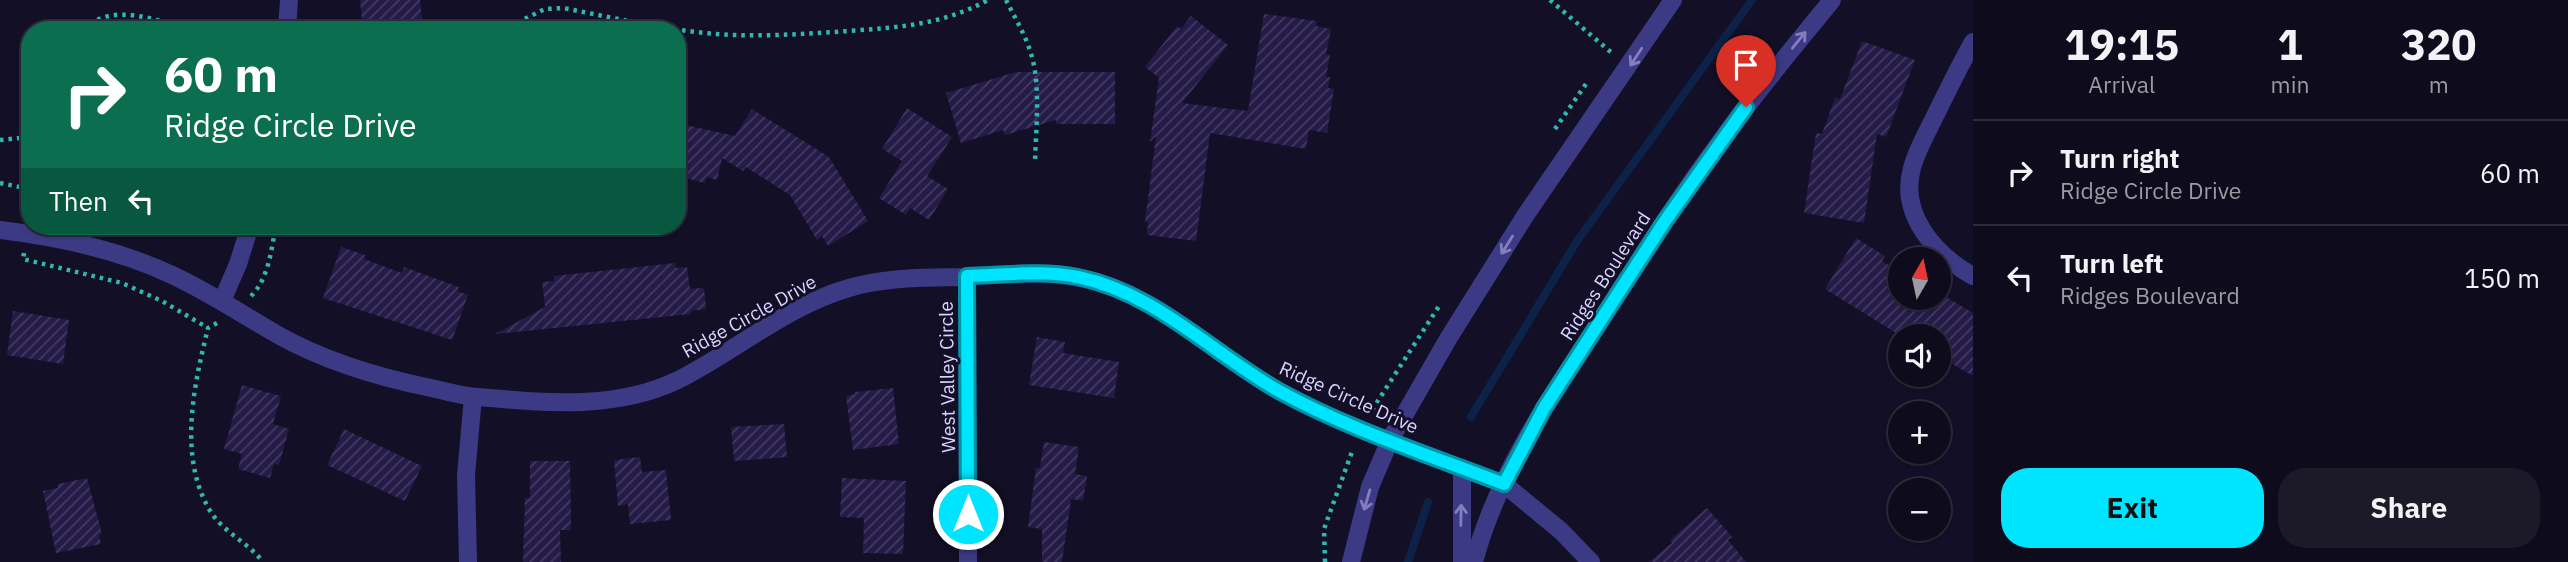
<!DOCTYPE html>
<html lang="en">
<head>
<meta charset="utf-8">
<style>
  :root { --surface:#0e0b1c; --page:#1c1929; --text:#f1f3f6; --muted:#9b9ba3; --line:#2e2b3b; --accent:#00e5ff }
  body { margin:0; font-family:"IBM Plex Sans",sans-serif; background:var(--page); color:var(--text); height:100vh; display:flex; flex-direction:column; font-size:26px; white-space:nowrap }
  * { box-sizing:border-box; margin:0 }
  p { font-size:23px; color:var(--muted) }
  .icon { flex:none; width:38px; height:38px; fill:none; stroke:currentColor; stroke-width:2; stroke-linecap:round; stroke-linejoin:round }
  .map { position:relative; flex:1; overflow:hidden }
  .side { display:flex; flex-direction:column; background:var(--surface); width:595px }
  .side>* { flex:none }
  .guide { position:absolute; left:21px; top:21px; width:665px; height:214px; border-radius:28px; box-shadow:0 2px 5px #0004,0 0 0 2px var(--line); background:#0b6e4f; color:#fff; overflow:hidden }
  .needle { width:46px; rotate:9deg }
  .tools { position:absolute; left:1888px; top:247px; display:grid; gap:14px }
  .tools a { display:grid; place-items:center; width:63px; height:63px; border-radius:50%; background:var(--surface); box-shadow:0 2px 5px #0004,0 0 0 2px var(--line); font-size:35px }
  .pin { position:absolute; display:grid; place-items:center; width:60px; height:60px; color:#fff; margin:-72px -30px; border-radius:50% 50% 50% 0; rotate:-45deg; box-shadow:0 0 7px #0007 }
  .pin .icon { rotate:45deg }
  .me { position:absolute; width:77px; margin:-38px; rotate:0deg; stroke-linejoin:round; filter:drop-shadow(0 0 5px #0008) }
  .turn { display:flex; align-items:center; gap:24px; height:147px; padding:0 28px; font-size:32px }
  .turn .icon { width:91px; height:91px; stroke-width:2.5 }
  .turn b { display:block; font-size:49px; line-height:60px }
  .then { display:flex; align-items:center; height:66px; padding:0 28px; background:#0003; gap:14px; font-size:26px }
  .eta { display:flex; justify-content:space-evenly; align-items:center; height:119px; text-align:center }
  .eta b { font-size:42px; font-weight:700; line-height:49px }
  .primary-button { display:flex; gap:14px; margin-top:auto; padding:14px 28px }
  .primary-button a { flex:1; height:80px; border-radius:28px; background:var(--accent); color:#111; font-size:28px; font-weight:700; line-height:80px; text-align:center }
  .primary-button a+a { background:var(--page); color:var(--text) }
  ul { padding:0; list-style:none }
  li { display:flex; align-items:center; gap:21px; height:105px; padding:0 28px; border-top:2px solid var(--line) }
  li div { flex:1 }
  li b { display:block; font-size:26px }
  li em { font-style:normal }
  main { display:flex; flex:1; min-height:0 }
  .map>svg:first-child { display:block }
</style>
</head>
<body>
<main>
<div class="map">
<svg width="1973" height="562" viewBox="0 0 1973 562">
  <defs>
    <pattern id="building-hatch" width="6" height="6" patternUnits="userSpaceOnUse" patternTransform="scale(1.75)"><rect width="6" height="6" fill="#241b47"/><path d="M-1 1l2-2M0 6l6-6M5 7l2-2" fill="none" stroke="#433b63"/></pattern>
  </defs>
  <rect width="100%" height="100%" fill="#130f26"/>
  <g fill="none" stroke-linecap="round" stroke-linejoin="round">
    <g stroke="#0c2248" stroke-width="8">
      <path d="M 1471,417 L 1577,241 L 1752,0"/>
      <path d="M 1408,562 L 1428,502"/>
    </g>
  </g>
  <g fill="url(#building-hatch)">
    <path d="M 360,0 L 420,0 L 423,29 L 363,30 Z"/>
    <path d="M 1264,14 L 1317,21 L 1316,26 L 1331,29 L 1326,54 L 1330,55 L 1326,77 L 1330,77 L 1328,88 L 1334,89 L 1327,133 L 1309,130 L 1306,149 L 1210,133 L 1196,241 L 1147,235 L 1148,222 L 1145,222 L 1156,136 L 1150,142 L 1159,78 L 1145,67 L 1177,26 L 1181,29 L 1191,16 L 1228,45 L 1182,103 L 1248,111 Z"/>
    <path d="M 1862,41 L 1915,60 L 1886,137 L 1877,134 L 1864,223 L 1804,213 L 1816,133 L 1822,134 L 1835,98 L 1840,99 Z"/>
    <path d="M 1016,72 L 1115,72 L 1115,124 L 1056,124 L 1056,120 L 1005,135 L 1003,130 L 961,143 L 946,93 Z"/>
    <path d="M 907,108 L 952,137 L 927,176 L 948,189 L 929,220 L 910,208 L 906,215 L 879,198 L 902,161 L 882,149 Z"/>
    <path d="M 752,109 L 829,157 L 868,221 L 828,246 L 822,236 L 817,240 L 790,195 L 746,167 L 743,171 L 722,158 L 717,180 L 706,177 L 705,183 L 677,176 L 677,123 L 735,136 Z"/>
    <path d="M 1856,238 L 1885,256 L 1882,261 L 1900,272 L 1900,298 L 1939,298 L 1939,293 L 1973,313 L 1973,376 L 1939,356 L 1939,336 L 1901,336 L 1825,289 Z"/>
    <path d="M 341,247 L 365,255 L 364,259 L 402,273 L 404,267 L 459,287 L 457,291 L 468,295 L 452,340 L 323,298 Z"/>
    <path d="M 675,263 L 676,268 L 687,267 L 690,289 L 704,288 L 706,309 L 691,311 L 691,314 L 495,334 L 545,307 L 542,282 L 554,281 L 554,276 Z"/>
    <path d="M 13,311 L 69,320 L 63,364 L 7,355 Z"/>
    <path d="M 1037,337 L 1065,342 L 1063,353 L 1119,362 L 1114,398 L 1029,385 Z"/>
    <path d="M 242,385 L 281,396 L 273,424 L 289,429 L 279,465 L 274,464 L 270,478 L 238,469 L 242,454 L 224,449 Z"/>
    <path d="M 893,388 L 899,444 L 853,450 L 846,396 L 855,394 L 855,392 Z"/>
    <path d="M 784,424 L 787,457 L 734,461 L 731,427 Z"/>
    <path d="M 344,429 L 422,466 L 405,501 L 327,465 Z"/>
    <path d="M 1044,442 L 1079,447 L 1075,474 L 1087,476 L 1083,501 L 1071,499 L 1062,562 L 1042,562 L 1042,529 L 1028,527 L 1036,468 L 1040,468 Z"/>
    <path d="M 640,457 L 642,472 L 666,470 L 671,520 L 630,524 L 628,504 L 618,506 L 614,460 Z"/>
    <path d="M 530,461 L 570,461 L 571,530 L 560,530 L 561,562 L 523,562 L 525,498 L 530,498 Z"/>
    <path d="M 87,478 L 102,534 L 99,535 L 101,544 L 56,553 L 43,491 L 58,488 L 58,484 Z"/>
    <path d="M 842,478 L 906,481 L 903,554 L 863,553 L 864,518 L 840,517 Z"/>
    <path d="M 1707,508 L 1732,537 L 1728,540 L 1746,562 L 1649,562 L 1672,543 L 1670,540 Z"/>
  </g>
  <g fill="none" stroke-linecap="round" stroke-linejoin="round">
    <g stroke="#2fb8b0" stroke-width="4.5" stroke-dasharray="3.5 5" stroke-linecap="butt">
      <path d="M 1006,0 C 1016,20 1028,39 1033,61 C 1040,91 1036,130 1035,161"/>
      <path d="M 1550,0 L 1613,54"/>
      <path d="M 84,30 C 111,0 160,22 193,30"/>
      <path d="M 502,30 L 545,9 L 563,8 C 610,17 657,28 705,33 C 753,38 801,34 849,31 C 900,27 942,25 988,0"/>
      <path d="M 1555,129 L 1588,81"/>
      <path d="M 0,140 L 30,137"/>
      <path d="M 0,183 L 30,189"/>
      <path d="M 24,253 L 23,259 L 122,283 L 162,301 L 208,328"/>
      <path d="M 251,296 C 269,278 271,250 276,226"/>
      <path d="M 217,323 L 208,328 C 194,385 178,455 209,509 C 222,532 248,542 263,562"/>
      <path d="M 1372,410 L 1441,303"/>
      <path d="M 1325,562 L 1324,529 L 1353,449"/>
    </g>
    <g stroke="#3d3a85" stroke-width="18">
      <path d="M 287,30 L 289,0"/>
      <path d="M 1973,42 C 1960,65 1948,90 1936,114 C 1928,131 1917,149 1912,168 C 1899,214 1935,255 1973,276"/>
      <path d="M 967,276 L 968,562"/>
      <path d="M 222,301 L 238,264 L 250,226"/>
      <path d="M 1504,484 L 1561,531 L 1591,562"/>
      <path d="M 468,562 L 466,475 L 473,397"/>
    </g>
    <g stroke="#3d3a85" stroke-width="18">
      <path d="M 0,230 C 58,237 119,250 172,275 C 209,292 243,315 278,335 C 326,362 377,377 431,388 C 446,391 462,396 478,397 C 545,403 616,410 678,380 C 736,351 786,306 849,288 C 885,277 925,278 962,277 C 999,275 1038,270 1075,277 C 1154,290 1212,354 1279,391 C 1350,430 1429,455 1504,484"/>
      <path d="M 1462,468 L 1462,562"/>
      <path d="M 1351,562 L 1370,487 L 1390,440 L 1448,339 L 1525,216 L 1673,0"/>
      <path d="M 1474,562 C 1496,477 1551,396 1599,323 C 1638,262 1677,200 1720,142 C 1755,93 1794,47 1832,0"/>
    </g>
  </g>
  <defs><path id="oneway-shaft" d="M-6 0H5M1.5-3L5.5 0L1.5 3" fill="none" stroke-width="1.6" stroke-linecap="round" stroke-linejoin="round" transform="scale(1.75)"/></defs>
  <g stroke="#837fbc">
    <use href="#oneway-shaft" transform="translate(1799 40) rotate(-51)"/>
    <use href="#oneway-shaft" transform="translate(1636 57) rotate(123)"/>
    <use href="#oneway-shaft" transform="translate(1507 245) rotate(122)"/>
    <use href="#oneway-shaft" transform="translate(1367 500) rotate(106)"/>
    <use href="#oneway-shaft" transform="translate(1461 515) rotate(-89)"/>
  </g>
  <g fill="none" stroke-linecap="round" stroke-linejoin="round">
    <g stroke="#0095a6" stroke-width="18">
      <path id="route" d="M 968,514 L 967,276 C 1003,275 1042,270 1078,277 C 1156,293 1212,353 1279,391 C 1350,430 1429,455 1504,484 L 1544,408 L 1665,221 L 1746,107"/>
    </g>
    <use href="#route" stroke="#00e5ff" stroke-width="12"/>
  </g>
  <g text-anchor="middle" stroke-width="6" stroke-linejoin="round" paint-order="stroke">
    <g font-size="19" fill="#d9d4ff" stroke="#130f26">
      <text transform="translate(1605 276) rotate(-57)" y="7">Ridges Boulevard</text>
      <text transform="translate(749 316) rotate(-29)" y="7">Ridge Circle Drive</text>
      <text transform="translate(947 377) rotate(-91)" y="7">West Valley Circle</text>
      <text transform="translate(1349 397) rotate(24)" y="7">Ridge Circle Drive</text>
    </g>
  </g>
</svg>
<div class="tools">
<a><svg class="needle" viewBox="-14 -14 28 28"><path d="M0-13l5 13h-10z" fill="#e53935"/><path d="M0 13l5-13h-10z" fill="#9b9ba3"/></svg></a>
<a><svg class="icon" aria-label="sound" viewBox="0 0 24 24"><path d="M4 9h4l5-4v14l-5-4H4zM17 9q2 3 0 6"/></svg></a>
<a>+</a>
<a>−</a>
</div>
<div class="pin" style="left:1746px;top:107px;background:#d93025"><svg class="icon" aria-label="arrive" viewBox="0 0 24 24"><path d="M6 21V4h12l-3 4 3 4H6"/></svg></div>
<svg class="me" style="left:968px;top:514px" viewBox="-20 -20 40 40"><circle r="17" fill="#00e5ff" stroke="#fff" stroke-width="3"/><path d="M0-11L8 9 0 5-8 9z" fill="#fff"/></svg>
<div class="guide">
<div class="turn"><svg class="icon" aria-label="right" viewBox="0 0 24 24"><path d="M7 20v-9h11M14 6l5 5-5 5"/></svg><div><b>60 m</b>Ridge Circle Drive</div></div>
<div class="then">Then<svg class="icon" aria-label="left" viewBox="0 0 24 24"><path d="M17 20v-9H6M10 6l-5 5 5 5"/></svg></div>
</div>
</div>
<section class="side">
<div class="eta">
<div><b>19:15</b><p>Arrival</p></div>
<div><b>1</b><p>min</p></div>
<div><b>320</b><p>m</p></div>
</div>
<ul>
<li><svg class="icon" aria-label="right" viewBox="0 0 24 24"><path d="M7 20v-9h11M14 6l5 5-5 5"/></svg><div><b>Turn right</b><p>Ridge Circle Drive</p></div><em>60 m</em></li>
<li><svg class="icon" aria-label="left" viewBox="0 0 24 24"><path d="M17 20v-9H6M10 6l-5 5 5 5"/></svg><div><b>Turn left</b><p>Ridges Boulevard</p></div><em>150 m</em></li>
</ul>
<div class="primary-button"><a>Exit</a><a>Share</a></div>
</section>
</main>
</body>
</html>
